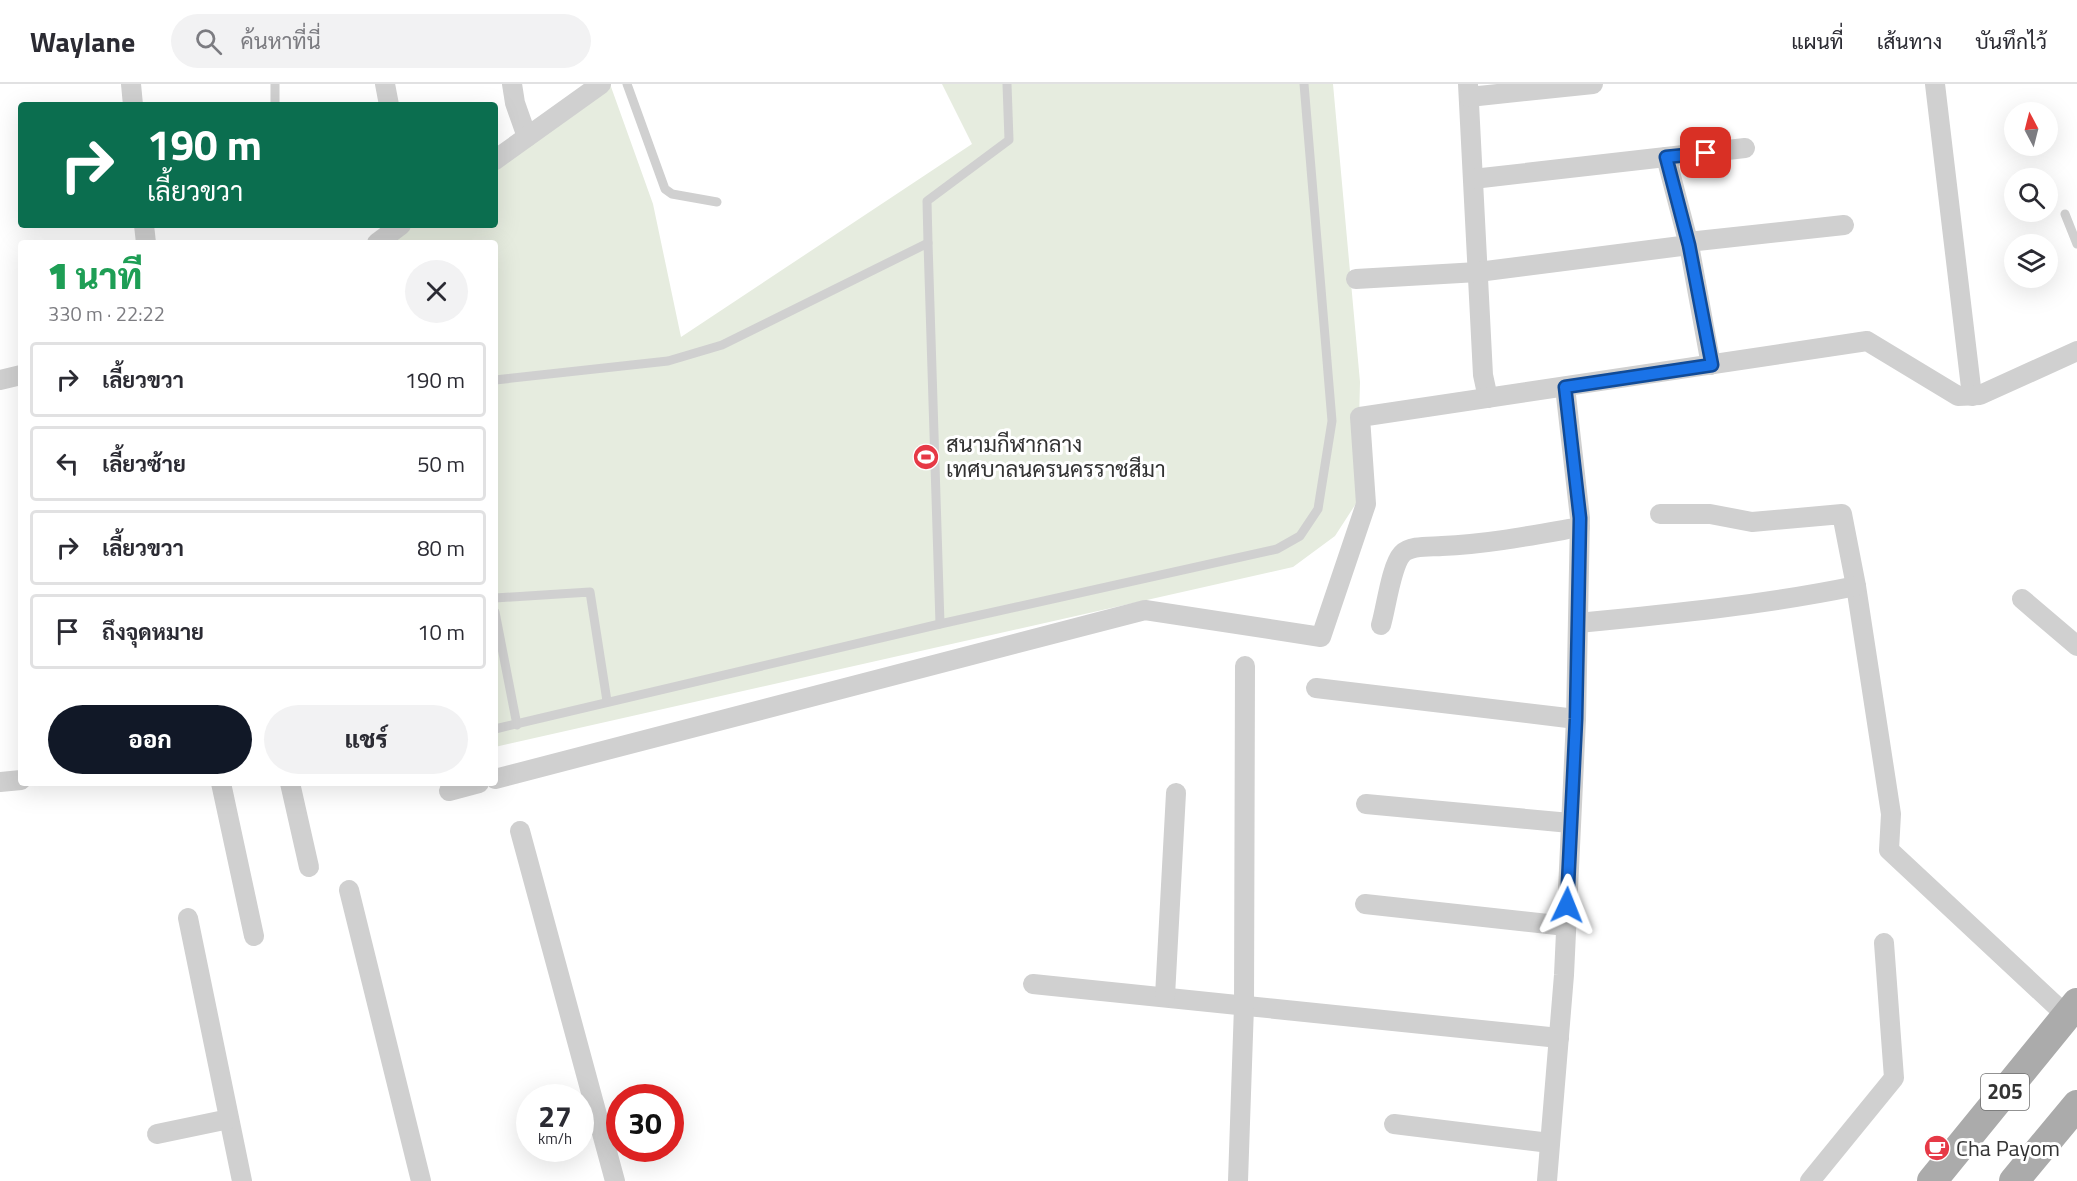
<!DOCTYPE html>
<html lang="th">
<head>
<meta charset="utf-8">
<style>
  :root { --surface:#fff; --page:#f2f2f3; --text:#2b2b33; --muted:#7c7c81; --line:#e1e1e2; --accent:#111827 }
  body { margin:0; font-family:"Titillium Web",Sarabun,sans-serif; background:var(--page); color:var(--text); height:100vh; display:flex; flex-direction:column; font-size:22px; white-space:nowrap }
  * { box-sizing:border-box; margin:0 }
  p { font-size:20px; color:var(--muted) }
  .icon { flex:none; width:33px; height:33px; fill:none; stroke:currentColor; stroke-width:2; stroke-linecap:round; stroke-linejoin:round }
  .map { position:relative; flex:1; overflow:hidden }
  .panel { position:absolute; left:18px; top:156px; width:480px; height:546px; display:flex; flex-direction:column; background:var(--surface); border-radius:6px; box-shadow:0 6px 24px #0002 }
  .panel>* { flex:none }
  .banner { position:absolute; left:18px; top:18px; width:480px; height:126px; border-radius:6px; box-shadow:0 6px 24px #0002; background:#0b6e4f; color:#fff; overflow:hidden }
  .needle { width:39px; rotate:353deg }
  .controls { position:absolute; left:2004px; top:18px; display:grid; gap:12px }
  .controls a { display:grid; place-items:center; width:54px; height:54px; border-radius:50%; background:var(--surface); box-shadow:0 6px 24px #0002; font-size:30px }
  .speed { position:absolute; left:516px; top:1000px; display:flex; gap:12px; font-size:30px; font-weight:700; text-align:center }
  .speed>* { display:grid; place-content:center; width:78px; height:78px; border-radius:50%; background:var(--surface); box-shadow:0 6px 24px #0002; line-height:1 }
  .speed small { font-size:15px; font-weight:400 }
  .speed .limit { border:9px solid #d22; background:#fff; color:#111 }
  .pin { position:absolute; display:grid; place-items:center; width:51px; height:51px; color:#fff; margin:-26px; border-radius:12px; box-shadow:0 3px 9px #0006 }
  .me { position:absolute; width:66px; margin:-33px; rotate:2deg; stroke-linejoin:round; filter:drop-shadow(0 0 4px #0008) }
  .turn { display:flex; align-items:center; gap:21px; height:126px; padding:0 30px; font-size:27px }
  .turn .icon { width:78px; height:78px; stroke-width:2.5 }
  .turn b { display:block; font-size:42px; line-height:51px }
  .round { display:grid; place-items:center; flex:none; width:63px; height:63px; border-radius:32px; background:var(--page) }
  .head { display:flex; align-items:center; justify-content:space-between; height:102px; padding:0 30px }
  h1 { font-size:36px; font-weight:800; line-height:45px; color:#1e9e55 }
  .button { display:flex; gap:12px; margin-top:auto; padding:12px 30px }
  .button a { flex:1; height:69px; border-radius:36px; background:var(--accent); color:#fff; font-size:24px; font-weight:800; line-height:69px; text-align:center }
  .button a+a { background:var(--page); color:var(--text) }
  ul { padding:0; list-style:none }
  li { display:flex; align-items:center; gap:18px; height:75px; margin:0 12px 9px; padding:0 18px; border:3px solid var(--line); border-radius:6px }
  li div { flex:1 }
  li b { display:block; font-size:22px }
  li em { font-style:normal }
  header { display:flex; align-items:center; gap:36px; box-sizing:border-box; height:84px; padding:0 30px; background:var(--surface); border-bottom:2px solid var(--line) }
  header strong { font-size:28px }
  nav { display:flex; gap:33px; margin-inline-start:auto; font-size:21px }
  .search { width:420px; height:54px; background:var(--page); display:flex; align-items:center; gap:15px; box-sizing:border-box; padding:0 21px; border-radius:33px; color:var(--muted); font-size:22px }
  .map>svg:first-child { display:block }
</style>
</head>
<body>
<header>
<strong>Waylane</strong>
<div class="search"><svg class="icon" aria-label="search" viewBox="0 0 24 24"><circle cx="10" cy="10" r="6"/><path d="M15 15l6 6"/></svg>ค้นหาที่นี่</div>
<nav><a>แผนที่</a><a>เส้นทาง</a><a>บันทึกไว้</a></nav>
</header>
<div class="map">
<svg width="2077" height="1097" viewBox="0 0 2077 1097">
  <rect width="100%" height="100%" fill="#fff"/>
  <path fill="#e6ecdf" d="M 610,0 L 653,120 L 681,253 L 972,60 L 942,0 L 1333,0 L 1360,298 L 1357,418 L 1335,452 L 1293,483 L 495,663 L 495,159 L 383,159 L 408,141 L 495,141 L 495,78 Z"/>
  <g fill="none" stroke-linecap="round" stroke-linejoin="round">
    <g stroke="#d0d0d0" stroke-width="9">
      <path d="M 275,0 L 275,21"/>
      <path d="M 627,0 L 665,105 L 672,110 L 717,118"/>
      <path d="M 2065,130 L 2077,160"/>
      <path d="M 928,159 L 927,117 L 1009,56 L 1007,0"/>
      <path d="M 495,296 L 668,277 L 722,261 L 928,159 L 940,540"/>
      <path d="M 495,514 L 590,508 L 607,617"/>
      <path d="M 495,528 L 517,641"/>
      <path d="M 495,645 L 940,540 L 1277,465 L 1300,452 L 1318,425 L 1332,337 L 1304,0"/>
    </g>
    <g stroke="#d0d0d0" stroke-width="20">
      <path d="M 131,0 L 133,21"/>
      <path d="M 385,0 L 389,21"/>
      <path d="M 512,0 L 515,19 L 527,53"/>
      <path d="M 1468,0 L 1483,291 L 1488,314"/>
      <path d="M 1935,0 L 1972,312"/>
      <path d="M 1469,13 L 1593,0"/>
      <path d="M 1666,73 L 1689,161 L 1711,281"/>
      <path d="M 495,76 L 601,0"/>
      <path d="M 1473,95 L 1745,64"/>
      <path d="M 144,141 L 146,159"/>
      <path d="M 1688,158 L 1844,141"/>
      <path d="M 377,159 L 401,141"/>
      <path d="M 1356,195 L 1478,188 L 1689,161"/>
      <path d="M 0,296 L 21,291"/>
      <path d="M 1660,430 L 1710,430 L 1752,438 L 1842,430 L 1856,502 L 1891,730 L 1889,766 L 2067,932"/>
      <path d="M 2022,515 L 2077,562"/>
      <path d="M 1578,539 C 1671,530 1764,521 1856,502"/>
      <path d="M 1381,541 C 1386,525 1391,482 1402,470 C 1410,461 1431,463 1442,462 C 1488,460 1534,451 1580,443"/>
      <path d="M 1316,604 L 1576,635"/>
      <path d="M 495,695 L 1145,526 L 1321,553 L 1366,420 L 1360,333 L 1867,257 L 1958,312 L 1980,311 L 2077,267"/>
      <path d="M 0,698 L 21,696"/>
      <path d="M 221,699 L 254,852"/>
      <path d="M 290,699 L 309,783"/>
      <path d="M 449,707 L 479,699"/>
      <path d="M 1366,720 L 1570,739"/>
      <path d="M 520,747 L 615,1097"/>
      <path d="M 349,806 L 421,1097"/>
      <path d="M 1365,820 L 1566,842"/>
      <path d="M 188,834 L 242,1097"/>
      <path d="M 1033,900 L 1559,954"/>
      <path d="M 1165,912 L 1176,709"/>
      <path d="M 1394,1040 L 1550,1059"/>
      <path d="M 157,1050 L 229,1035"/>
      <path d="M 1238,1097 L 1244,922 L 1245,582"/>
      <path d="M 1547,1097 L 1564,891 L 1576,635 L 1580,434 L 1565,303"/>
      <path d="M 1810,1097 L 1894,994 L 1884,859"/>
    </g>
    <g stroke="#ababab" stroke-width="30">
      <path d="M 1932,1097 L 2077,919"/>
      <path d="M 2014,1097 L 2077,1021"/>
    </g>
  </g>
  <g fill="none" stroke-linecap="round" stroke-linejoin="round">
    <g stroke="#114b97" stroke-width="15">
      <path id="route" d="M 1567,821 L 1576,635 L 1580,434 L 1565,303 L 1712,281 L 1689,161 L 1666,73 L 1706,69"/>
    </g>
    <use href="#route" stroke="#1a73e8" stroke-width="10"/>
  </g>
  <defs>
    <g id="stadium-disc" transform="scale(1.35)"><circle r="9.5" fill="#e63946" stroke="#fff"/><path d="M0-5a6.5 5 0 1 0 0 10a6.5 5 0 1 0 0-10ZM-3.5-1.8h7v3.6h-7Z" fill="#fff"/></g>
    <g id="cafe-disc" transform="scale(1.35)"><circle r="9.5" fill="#e63946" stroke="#fff"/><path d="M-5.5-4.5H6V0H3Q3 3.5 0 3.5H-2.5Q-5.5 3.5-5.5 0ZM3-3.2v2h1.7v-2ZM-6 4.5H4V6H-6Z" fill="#fff"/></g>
  </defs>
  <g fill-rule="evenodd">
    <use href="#stadium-disc" x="926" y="373"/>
    <use href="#cafe-disc" x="1937" y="1064"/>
  </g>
  <g text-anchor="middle" stroke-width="6" stroke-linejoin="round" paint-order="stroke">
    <rect fill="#fff" stroke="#707070" stroke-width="1.5" x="1981" y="990" width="48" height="36" rx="4.5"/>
    <g font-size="21" font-weight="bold" fill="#333">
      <text x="2005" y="1015">205</text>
    </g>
    <g font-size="22" fill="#333" stroke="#fff" text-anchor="start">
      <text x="946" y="368">สนามกีฬากลาง<tspan x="946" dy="25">เทศบาลนครนครราชสีมา</tspan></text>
      <text x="1956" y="1072">Cha Payom</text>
    </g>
  </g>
</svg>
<div class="controls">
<a><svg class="needle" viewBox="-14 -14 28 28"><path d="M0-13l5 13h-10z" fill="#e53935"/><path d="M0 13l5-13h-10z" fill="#7c7c81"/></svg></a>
<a><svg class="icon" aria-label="search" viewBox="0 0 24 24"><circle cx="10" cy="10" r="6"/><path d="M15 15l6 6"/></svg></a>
<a><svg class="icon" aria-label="layers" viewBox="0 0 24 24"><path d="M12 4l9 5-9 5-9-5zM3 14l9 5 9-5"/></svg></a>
</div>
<div class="speed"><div>27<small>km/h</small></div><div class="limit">30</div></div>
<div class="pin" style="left:1706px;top:69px;background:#d93025"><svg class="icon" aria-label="arrive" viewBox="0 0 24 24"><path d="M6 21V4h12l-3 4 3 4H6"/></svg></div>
<svg class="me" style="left:1567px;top:821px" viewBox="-20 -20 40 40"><path d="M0-17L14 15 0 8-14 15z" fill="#1a73e8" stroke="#fff" stroke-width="4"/></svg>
<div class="banner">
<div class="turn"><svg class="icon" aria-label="right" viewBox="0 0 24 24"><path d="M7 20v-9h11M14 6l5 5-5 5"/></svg><div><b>190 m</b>เลี้ยวขวา</div></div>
</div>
<section class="panel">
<div class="head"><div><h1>1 นาที</h1><p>330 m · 22:22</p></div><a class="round"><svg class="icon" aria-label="close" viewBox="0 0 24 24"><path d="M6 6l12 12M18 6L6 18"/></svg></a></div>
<ul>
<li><svg class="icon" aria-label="right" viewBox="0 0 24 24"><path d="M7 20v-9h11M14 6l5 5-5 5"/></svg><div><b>เลี้ยวขวา</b></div><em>190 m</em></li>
<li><svg class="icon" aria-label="left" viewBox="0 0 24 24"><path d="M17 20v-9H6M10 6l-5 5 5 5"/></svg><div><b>เลี้ยวซ้าย</b></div><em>50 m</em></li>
<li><svg class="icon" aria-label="right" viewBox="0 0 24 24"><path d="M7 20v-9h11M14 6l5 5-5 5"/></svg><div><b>เลี้ยวขวา</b></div><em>80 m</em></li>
<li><svg class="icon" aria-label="arrive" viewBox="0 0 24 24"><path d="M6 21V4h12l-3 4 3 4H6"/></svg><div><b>ถึงจุดหมาย</b></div><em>10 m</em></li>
</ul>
<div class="button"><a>ออก</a><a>แชร์</a></div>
</section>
</div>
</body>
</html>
